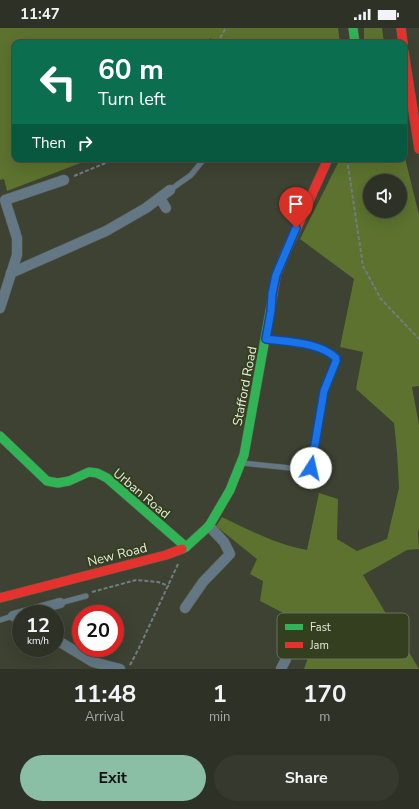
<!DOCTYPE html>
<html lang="en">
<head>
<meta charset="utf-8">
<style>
  :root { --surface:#2e3226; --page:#363a2e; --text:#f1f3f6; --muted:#a7aaa7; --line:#494d43; --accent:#8abfa5 }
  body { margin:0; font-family:"Nunito Sans",sans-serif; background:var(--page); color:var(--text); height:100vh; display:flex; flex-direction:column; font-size:15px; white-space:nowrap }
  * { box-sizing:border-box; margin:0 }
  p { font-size:13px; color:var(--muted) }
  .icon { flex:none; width:22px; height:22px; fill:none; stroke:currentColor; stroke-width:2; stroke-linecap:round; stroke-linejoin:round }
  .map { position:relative; height:641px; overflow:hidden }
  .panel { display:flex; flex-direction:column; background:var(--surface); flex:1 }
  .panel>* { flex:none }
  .banner { position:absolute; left:12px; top:12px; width:395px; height:122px; border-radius:8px; box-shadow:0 4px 16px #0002,0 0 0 1px var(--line); background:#0b6e4f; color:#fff; overflow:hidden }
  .tools { position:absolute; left:363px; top:146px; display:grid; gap:8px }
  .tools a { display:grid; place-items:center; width:44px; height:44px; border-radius:50%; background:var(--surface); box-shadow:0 4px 16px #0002,0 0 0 1px var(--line); font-size:20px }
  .speed { position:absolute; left:12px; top:577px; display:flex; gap:8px; font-size:20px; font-weight:700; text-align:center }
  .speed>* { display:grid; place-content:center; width:52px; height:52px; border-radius:50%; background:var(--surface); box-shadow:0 4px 16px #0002,0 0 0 1px var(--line); line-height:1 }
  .speed small { font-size:10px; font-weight:400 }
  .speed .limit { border:6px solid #d22; background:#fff; color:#111 }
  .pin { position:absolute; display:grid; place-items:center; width:34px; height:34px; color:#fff; margin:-41px -17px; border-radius:50% 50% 50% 0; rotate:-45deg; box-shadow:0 0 4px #0007 }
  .pin .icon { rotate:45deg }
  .me { position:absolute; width:44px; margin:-22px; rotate:10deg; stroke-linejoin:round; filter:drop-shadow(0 0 3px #0008) }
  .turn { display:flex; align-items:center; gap:14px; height:84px; padding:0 20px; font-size:18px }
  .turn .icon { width:52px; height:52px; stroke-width:2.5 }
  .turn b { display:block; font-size:28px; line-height:34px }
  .then { display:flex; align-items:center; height:38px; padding:0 20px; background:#0003; gap:8px; font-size:15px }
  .eta { display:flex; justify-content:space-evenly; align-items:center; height:68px; text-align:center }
  .eta b { font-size:24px; font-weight:700; line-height:28px }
  .primary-button { display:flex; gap:8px; margin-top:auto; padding:8px 20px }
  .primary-button a { flex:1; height:46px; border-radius:24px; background:var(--accent); color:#111; font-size:16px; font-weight:700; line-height:46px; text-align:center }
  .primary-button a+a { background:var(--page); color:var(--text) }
  .status { display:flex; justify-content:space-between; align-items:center; height:28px; padding:0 20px; background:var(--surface); direction:ltr }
  .status svg { height:11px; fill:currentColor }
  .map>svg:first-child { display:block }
</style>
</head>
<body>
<div class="status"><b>11:47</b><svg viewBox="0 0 49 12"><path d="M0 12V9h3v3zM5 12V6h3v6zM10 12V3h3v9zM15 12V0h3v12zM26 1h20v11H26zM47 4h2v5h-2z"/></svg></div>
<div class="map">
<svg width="419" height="641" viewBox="0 0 419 641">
  <rect width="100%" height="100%" fill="#3d4232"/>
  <g fill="#5c722e" fill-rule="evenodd">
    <path d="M 0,0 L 338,0 L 340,15 L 218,15 L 210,10 L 207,15 L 15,15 L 15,131 L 91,131 L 7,163 L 4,151 L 0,152 Z"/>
    <path d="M 364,0 L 382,0 L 384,15 L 364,15 Z"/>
    <path d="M 404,126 L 419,187 L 419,358 L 412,359 L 419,397 L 419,501 L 418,505 L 419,521 L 407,522 L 363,547 L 419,641 L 304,641 L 312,619 L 304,604 L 291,589 L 260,573 L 263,553 L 250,546 L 257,531 L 216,498 L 222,489 C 249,502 277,517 307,522 L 319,465 L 338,471 L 337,511 L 357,523 L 387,511 L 399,460 L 397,424 L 394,395 L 356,361 L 363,324 L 340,319 L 354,251 L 300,211 L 340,131 L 404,131 ZM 370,153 L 400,153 L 400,183 L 370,183 Z"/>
  </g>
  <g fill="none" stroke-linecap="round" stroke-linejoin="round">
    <g stroke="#5a5f52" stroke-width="6">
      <g id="lane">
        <path d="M 170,162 L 191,147 L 204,131"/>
        <path d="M 242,435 L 310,442 L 324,363 L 336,333 C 333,317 281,313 267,311"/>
        <path d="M 60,575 L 86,568"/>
        <path d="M 0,592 L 13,588"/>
      </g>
    </g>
    <g stroke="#5a5f52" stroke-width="11">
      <g id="street">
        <path d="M 160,170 L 166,180"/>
        <path d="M 11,245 L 106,203 L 146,180 L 170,162"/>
        <path d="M 0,280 L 17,227 L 17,210 L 5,172 L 64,152"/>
        <path d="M 185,580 L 203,554 L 230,526 L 224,514 L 209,498"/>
        <path d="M 13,588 L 60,575"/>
        <path d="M 55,611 L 93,634 L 120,641"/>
        <path d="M 281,641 L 286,631"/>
      </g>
    </g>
    <g stroke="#5a5f52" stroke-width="10">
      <g id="fast">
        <path d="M 353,0 L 355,15"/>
        <path d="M 0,408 L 47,453 L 58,455 L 69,453 L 89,444 L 97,445 L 107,450 L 186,519"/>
        <path d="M 182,521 L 186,519 L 209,498 L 230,462 L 244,427 L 271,278"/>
      </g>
    </g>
    <g stroke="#5a5f52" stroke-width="10">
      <g id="jam">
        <path d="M 401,0 L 403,15"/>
        <path d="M 404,24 L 419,121"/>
        <path d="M 271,278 L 276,248 L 284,228 L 328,131"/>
        <path d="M 0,570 L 166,527 L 182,521"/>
      </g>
    </g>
    <g stroke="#707e81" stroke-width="2" stroke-dasharray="4 2" stroke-linecap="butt">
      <path d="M 217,15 L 226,0"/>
      <path d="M 347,131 L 363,238 L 381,271 L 419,311"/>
      <path d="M 74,148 L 108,134 L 113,131"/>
      <path d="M 92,564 L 136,552 L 158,554 L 169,558"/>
      <path d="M 130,637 L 139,620 L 178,536"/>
    </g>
    <use href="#lane" stroke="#637784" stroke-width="5"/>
    <use href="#street" stroke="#637784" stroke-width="10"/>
    <use href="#fast" stroke="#30b455" stroke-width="9"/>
    <use href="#jam" stroke="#e5322d" stroke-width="9"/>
  </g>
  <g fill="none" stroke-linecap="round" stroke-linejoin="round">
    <g stroke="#114b97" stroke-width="10">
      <path id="route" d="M 296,200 L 276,247 L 272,266 L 271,283 L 266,311 C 287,314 319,314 336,330 L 336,333 L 324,363 L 311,440"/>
    </g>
    <use href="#route" stroke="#1a73e8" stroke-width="7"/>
  </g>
  <g text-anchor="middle" stroke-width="4" stroke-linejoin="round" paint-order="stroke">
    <g font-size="13" fill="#e5ecda" stroke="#343f20">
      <text transform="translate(244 358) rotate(-79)" y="5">Stafford Road</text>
      <text transform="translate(142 465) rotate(40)" y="5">Urban Road</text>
      <text transform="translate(117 526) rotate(-14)" y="5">New Road</text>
    </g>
  </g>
  <rect x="277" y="585" width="132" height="46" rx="6" fill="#343f20" stroke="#697358" stroke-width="1"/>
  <rect x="285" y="596" width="18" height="6" fill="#30b455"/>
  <rect x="285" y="614" width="18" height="6" fill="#e5322d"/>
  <g font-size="11" fill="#e5ecda">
    <text x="310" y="603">Fast</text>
    <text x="310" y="621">Jam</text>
  </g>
</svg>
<div class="tools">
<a><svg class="icon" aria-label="sound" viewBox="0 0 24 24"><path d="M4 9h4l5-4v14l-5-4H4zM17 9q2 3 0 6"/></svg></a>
</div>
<div class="speed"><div>12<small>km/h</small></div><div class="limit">20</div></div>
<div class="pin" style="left:296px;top:200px;background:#d93025"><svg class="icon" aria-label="arrive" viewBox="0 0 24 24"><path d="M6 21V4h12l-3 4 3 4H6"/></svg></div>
<svg class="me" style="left:311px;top:440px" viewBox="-20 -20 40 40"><circle r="19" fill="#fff"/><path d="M0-13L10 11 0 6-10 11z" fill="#1a73e8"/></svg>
<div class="banner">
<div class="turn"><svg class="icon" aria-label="left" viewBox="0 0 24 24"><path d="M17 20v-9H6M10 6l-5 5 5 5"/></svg><div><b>60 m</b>Turn left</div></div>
<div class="then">Then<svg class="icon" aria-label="right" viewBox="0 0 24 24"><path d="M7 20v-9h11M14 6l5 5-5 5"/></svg></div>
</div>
</div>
<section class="panel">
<div class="eta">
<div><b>11:48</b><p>Arrival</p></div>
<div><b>1</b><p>min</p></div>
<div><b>170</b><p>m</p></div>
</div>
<div class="primary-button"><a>Exit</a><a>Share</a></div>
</section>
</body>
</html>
